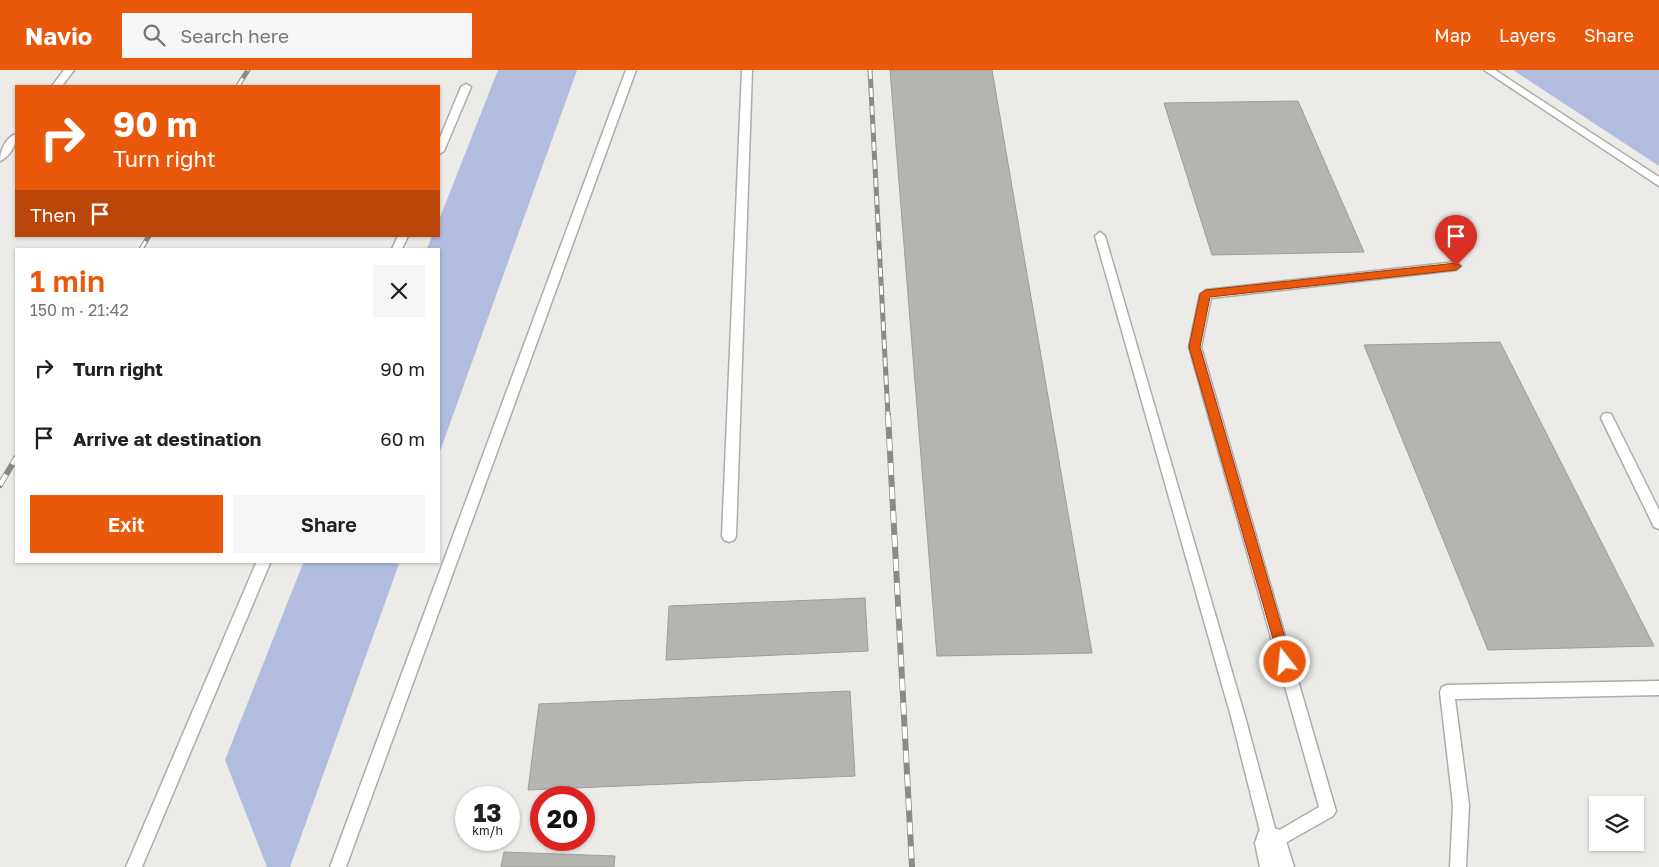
<!DOCTYPE html>
<html lang="en">
<head>
<meta charset="utf-8">
<style>
  :root { --surface:#fff; --page:#f6f6f6; --text:#202124; --muted:#757577; --accent:#ea580c }
  body { margin:0; font-family:"Golos Text",sans-serif; background:var(--page); color:var(--text); height:100vh; display:flex; flex-direction:column; font-size:19px; white-space:nowrap }
  * { box-sizing:border-box; margin:0 }
  p { font-size:16px; color:var(--muted) }
  .icon { flex:none; width:28px; height:28px; fill:none; stroke:currentColor; stroke-width:2; stroke-linecap:round; stroke-linejoin:round }
  .map { position:relative; flex:1; overflow:hidden }
  .panel { position:absolute; left:15px; top:178px; width:425px; height:315px; display:flex; flex-direction:column; background:var(--surface); border-radius:0px; box-shadow:0 1px 4px #0004 }
  .panel>* { flex:none }
  .guide { position:absolute; left:15px; top:15px; width:425px; height:152px; border-radius:0px; box-shadow:0 1px 4px #0004; background:#ea580c; color:#fff; overflow:hidden }
  .buttons { position:absolute; left:1589px; top:726px; display:grid; gap:10px }
  .buttons a { display:grid; place-items:center; width:55px; height:55px; border-radius:0px; background:var(--surface); box-shadow:0 1px 4px #0004; font-size:25px }
  .speed { position:absolute; left:455px; top:716px; display:flex; gap:10px; font-size:25px; font-weight:700; text-align:center }
  .speed>* { display:grid; place-content:center; width:65px; height:65px; border-radius:50%; background:var(--surface); box-shadow:0 1px 4px #0004; line-height:1 }
  .speed small { font-size:12px; font-weight:400 }
  .speed .limit { border:8px solid #d22; background:#fff; color:#111 }
  .pin { position:absolute; display:grid; place-items:center; width:42px; height:42px; color:#fff; margin:-51px -21px; border-radius:50% 50% 50% 0; rotate:-45deg; box-shadow:0 0 5px #0007 }
  .pin .icon { rotate:45deg }
  .me { position:absolute; width:55px; margin:-28px; rotate:344deg; stroke-linejoin:round; filter:drop-shadow(0 0 4px #0008) }
  .turn { display:flex; align-items:center; gap:18px; height:105px; padding:0 15px; font-size:22px }
  .turn .icon { width:65px; height:65px; stroke-width:2.5 }
  .turn b { display:block; font-size:35px; line-height:42px }
  .then { display:flex; align-items:center; height:48px; padding:0 15px; background:#0003; gap:10px; font-size:19px }
  .round { display:grid; place-items:center; flex:none; width:52px; height:52px; border-radius:0px; background:var(--page) }
  .overview { display:flex; align-items:center; justify-content:space-between; height:85px; padding:0 15px }
  h1 { font-size:30px; font-weight:600; line-height:38px; color:var(--accent) }
  .cta { display:flex; gap:10px; margin-top:auto; padding:10px 15px }
  .cta a { flex:1; height:58px; border-radius:0px; background:var(--accent); color:#fff; font-size:20px; font-weight:600; line-height:58px; text-align:center }
  .cta a+a { background:var(--page); color:var(--text) }
  ul { padding:0; list-style:none }
  li { display:flex; align-items:center; gap:15px; height:70px; padding:0 15px }
  li div { flex:1 }
  li b { display:block; font-size:19px }
  li em { font-style:normal }
  header { display:flex; align-items:center; gap:30px; box-sizing:border-box; height:70px; padding:0 25px; background:var(--accent); color:#fff }
  header strong { font-size:24px }
  nav { display:flex; gap:28px; margin-inline-start:auto; font-size:18px }
  .search { width:350px; height:45px; background:var(--page); display:flex; align-items:center; gap:12px; box-sizing:border-box; padding:0 18px; border-radius:0px; color:var(--muted); font-size:19px }
  .map>svg:first-child { display:block }
</style>
</head>
<body>
<header>
<strong>Navio</strong>
<div class="search"><svg class="icon" aria-label="search" viewBox="0 0 24 24"><circle cx="10" cy="10" r="6"/><path d="M15 15l6 6"/></svg>Search here</div>
<nav><a>Map</a><a>Layers</a><a>Share</a></nav>
</header>
<div class="map">
<svg width="1659" height="797" viewBox="0 0 1659 797">
  <rect width="100%" height="100%" fill="#edebe8"/>
  <g fill="#b1bcdf">
    <path d="M 498,0 L 577,0 L 439,384 L 439,179 L 427,179 L 432,166 L 439,166 L 439,150 Z"/>
    <path d="M 1513,0 L 1659,0 L 1659,96 Z"/>
    <path d="M 304,491 L 400,491 L 290,797 L 267,797 L 225,690 Z"/>
  </g>
  <g fill="#b6b4b1" stroke="#9e9c9a">
    <path d="M 890,0 L 992,0 L 1092,583 L 937,586 Z"/>
    <path d="M 1298,31 L 1364,182 L 1212,185 L 1164,33 Z"/>
    <path d="M 1500,272 L 1654,576 L 1488,580 L 1364,275 Z"/>
    <path d="M 865,528 L 868,581 L 666,590 L 669,536 Z"/>
    <path d="M 850,621 L 855,706 L 528,720 L 539,634 Z"/>
    <path d="M 504,782 L 615,786 L 614,797 L 501,797 Z"/>
  </g>
  <g fill="none" stroke-linecap="round" stroke-linejoin="round">
    <g stroke="#aeacaa" stroke-width="3">
      <g id="service">
        <path d="M 64,0 L 74,0 L 62,16 L 52,16 Z"/>
        <path d="M 626,0 L 636,0 L 346,797 L 330,797 Z"/>
        <path d="M 742,0 L 752,0 L 736,466 L 734,470 L 729,472 L 724,470 L 722,466 Z"/>
        <path d="M 1484,0 L 1495,0 L 1659,107 L 1659,116 Z"/>
        <path d="M 466,14 L 471,17 L 444,81 L 439,84 L 439,70 L 461,17 Z"/>
        <path d="M 16,64 C 17,74 10,87 0,91 C 0,81 5,68 16,64 Z"/>
        <path d="M 1100,162 L 1105,166 L 1246,650 L 1276,762 L 1319,737 L 1189,277 L 1200,224 L 1206,220 L 1456,192 L 1461,196 L 1456,200 L 1211,228 L 1201,277 L 1336,741 L 1333,746 L 1271,781 L 1265,779 L 1263,773 L 1232,650 L 1095,166 Z"/>
        <path d="M 398,166 L 408,166 L 402,179 L 392,179 Z"/>
        <path d="M 1607,343 L 1611,344 L 1659,440 L 1659,459 L 1654,457 L 1601,348 L 1603,344 Z"/>
        <path d="M 257,491 L 271,491 L 142,797 L 126,797 Z"/>
        <path d="M 1659,611 L 1659,625 L 1455,629 L 1469,735 L 1466,797 L 1450,797 L 1453,735 L 1440,622 L 1442,617 L 1447,615 Z"/>
      </g>
    </g>
    <g stroke="#aeacaa" stroke-width="3">
      <path id="minor" d="M 1271,757 L 1283,761 L 1294,797 L 1260,797 L 1255,773 L 1259,761 Z"/>
    </g>
    <use href="#service" fill="#fff" fill-rule="evenodd"/>
    <use href="#minor" fill="#fff" fill-rule="evenodd"/>
    <g stroke="#8c8a88" stroke-width="5">
      <g id="rail-far1">
        <path d="M 870,0 L 888,346"/>
        <path d="M 238,16 L 248,0"/>
        <path d="M 141,179 L 149,166"/>
      </g>
    </g>
    <g stroke="#8c8a88" stroke-width="6">
      <g id="rail">
        <path d="M 888,345 L 912,797"/>
        <path d="M 0,415 L 16,388"/>
      </g>
    </g>
    <use href="#rail-far1" stroke="#fff" stroke-width="3" stroke-dasharray="9" stroke-linecap="butt"/>
    <use href="#rail" stroke="#fff" stroke-width="4.5" stroke-dasharray="12" stroke-linecap="butt"/>
  </g>
  <path fill="#ea580c" stroke="#983908" d="M 1456,193 L 1461,196 L 1456,200 L 1210,227 L 1200,277 L 1292,592 L 1290,597 L 1285,599 L 1281,597 L 1189,277 L 1200,224 L 1206,220 Z"/>
</svg>
<div class="buttons">
<a><svg class="icon" aria-label="layers" viewBox="0 0 24 24"><path d="M12 4l9 5-9 5-9-5zM3 14l9 5 9-5"/></svg></a>
</div>
<div class="speed"><div>13<small>km/h</small></div><div class="limit">20</div></div>
<div class="pin" style="left:1456px;top:196px;background:#d93025"><svg class="icon" aria-label="arrive" viewBox="0 0 24 24"><path d="M6 21V4h12l-3 4 3 4H6"/></svg></div>
<svg class="me" style="left:1285px;top:592px" viewBox="-20 -20 40 40"><circle r="17" fill="#ea580c" stroke="#fff" stroke-width="3"/><path d="M0-11L8 9 0 5-8 9z" fill="#fff"/></svg>
<div class="guide">
<div class="turn"><svg class="icon" aria-label="right" viewBox="0 0 24 24"><path d="M7 20v-9h11M14 6l5 5-5 5"/></svg><div><b>90 m</b>Turn right</div></div>
<div class="then">Then<svg class="icon" aria-label="arrive" viewBox="0 0 24 24"><path d="M6 21V4h12l-3 4 3 4H6"/></svg></div>
</div>
<section class="panel">
<div class="overview"><div><h1>1 min</h1><p>150 m · 21:42</p></div><a class="round"><svg class="icon" aria-label="close" viewBox="0 0 24 24"><path d="M6 6l12 12M18 6L6 18"/></svg></a></div>
<ul>
<li><svg class="icon" aria-label="right" viewBox="0 0 24 24"><path d="M7 20v-9h11M14 6l5 5-5 5"/></svg><div><b>Turn right</b></div><em>90 m</em></li>
<li><svg class="icon" aria-label="arrive" viewBox="0 0 24 24"><path d="M6 21V4h12l-3 4 3 4H6"/></svg><div><b>Arrive at destination</b></div><em>60 m</em></li>
</ul>
<div class="cta"><a>Exit</a><a>Share</a></div>
</section>
</div>
</body>
</html>
